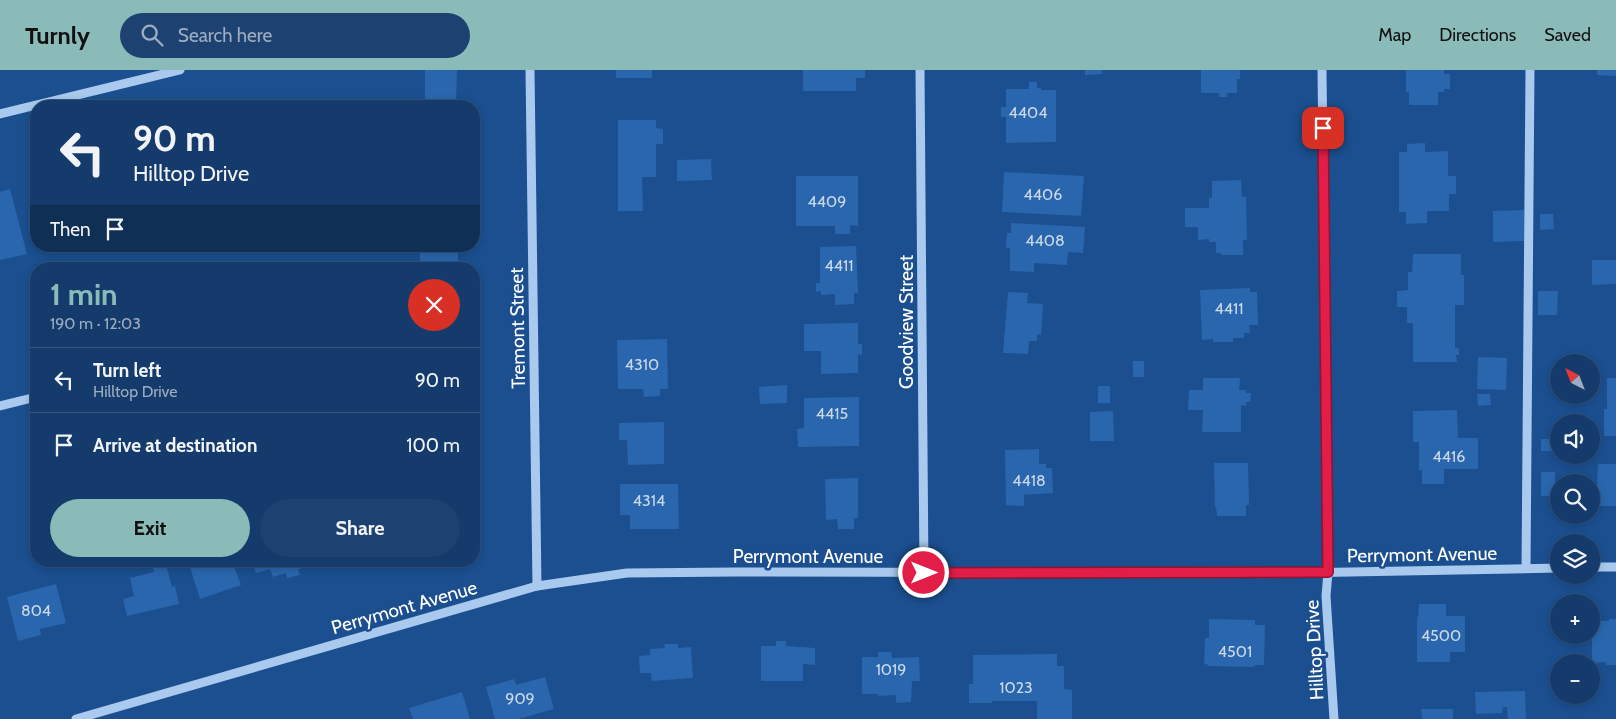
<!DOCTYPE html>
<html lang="en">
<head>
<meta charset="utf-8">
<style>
  :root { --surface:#143b6b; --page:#1d4271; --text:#f1f3f6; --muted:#9dadc1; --line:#33557e; --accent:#8bbbb9 }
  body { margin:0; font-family:Cabin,sans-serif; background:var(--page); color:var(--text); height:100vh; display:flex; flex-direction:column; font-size:19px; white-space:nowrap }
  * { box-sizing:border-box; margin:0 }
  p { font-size:16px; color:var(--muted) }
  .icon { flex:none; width:28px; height:28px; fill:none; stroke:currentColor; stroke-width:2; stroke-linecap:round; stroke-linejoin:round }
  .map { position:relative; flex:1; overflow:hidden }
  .drawer { position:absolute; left:30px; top:192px; width:450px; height:305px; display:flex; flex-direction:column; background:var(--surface); border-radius:20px; box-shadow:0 2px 8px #0003,0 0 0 1px var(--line) }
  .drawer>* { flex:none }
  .guide { position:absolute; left:30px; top:30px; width:450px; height:152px; border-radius:20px; box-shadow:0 2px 8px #0003,0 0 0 1px var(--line); background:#143b6b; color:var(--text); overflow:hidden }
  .needle { width:32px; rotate:318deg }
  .fabs { position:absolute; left:1550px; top:284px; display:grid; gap:10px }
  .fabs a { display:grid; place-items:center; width:50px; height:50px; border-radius:50%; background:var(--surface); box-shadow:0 2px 8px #0003,0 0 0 1px var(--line); font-size:25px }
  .pin { position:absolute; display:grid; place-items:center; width:42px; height:42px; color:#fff; margin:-21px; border-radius:10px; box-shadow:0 2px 8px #0006 }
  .me { position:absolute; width:55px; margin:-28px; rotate:90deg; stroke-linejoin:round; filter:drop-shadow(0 0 4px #0008) }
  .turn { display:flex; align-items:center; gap:18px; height:105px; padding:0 20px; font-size:22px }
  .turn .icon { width:65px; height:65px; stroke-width:2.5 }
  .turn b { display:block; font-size:35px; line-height:42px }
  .then { display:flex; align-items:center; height:48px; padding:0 20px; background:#0003; gap:10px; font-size:19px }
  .round { display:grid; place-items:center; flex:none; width:52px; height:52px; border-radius:26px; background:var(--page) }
  .headline { display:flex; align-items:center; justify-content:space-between; height:85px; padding:0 20px }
  h1 { font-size:30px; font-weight:700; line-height:38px; color:var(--accent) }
  .primary-button { display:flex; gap:10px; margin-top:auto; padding:10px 20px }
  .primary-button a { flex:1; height:58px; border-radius:30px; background:var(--accent); color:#111; font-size:20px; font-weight:700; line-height:58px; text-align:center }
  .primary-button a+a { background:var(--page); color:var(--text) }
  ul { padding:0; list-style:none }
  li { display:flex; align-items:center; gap:15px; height:65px; padding:0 20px; border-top:1px solid var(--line) }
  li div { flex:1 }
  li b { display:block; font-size:19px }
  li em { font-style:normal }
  header { display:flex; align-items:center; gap:30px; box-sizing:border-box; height:70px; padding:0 25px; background:var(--accent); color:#111 }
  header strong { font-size:24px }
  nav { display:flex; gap:28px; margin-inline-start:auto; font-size:18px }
  .search { width:350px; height:45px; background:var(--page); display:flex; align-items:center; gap:12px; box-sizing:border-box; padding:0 18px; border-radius:28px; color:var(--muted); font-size:19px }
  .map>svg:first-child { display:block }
</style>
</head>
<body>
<header>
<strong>Turnly</strong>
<div class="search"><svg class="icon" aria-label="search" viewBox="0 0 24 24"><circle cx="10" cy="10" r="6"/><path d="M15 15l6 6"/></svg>Search here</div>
<nav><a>Map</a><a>Directions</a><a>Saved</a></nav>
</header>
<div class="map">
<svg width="1616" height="649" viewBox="0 0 1616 649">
  <rect width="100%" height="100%" fill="#1b4f8f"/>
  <g fill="#2a66ad">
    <path d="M 425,0 L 457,0 L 456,36 L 425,36 Z"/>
    <rect x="616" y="0" width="36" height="8"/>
    <path d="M 803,0 L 865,0 L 865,8 L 856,8 L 856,21 L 803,21 Z"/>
    <path d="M 1085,0 L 1102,0 L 1102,4 L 1085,5 Z"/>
    <path d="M 1201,0 L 1240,0 L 1240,9 L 1237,9 L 1237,23 L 1227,23 L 1227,27 L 1219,27 L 1219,23 L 1201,23 Z"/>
    <path d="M 1406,0 L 1444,0 L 1444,4 L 1450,4 L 1450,19 L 1444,19 L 1444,22 L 1438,22 L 1438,35 L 1409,35 L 1409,23 L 1406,22 Z"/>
    <path d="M 1597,0 L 1616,0 L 1616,6 L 1597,5 Z"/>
    <path d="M 1029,12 L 1037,12 L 1037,18 L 1041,18 L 1041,20 L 1056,20 L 1056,72 L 1006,73 L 1006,47 L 1001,47 L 1001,37 L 1006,37 L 1006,19 L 1029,19 Z"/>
    <path d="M 618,50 L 656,50 L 656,58 L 663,59 L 663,74 L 656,74 L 656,107 L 642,107 L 643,141 L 618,141 Z"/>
    <path d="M 1425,73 L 1425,82 L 1448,81 L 1448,106 L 1456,106 L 1456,124 L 1449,124 L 1449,141 L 1427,141 L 1427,153 L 1406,154 L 1406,142 L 1399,142 L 1399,82 L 1407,82 L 1407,74 Z"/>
    <path d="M 711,89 L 712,110 L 677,111 L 677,90 Z"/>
    <path d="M 1004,102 L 1084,106 L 1081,146 L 1002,142 Z"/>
    <path d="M 796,106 L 858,106 L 858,156 L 850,155 L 850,164 L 835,164 L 835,156 L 796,156 Z"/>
    <path d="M 1241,110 L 1242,127 L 1246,127 L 1247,170 L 1243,170 L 1243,185 L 1221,185 L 1221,183 L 1216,183 L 1216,172 L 1209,172 L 1209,169 L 1198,170 L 1198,157 L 1185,157 L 1185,138 L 1209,138 L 1209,128 L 1212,128 L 1212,111 Z"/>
    <path d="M 10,119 L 27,184 L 0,190 L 0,122 Z"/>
    <path d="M 1524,140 L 1524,171 L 1493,172 L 1493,141 Z"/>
    <path d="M 1540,144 L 1553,144 L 1554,159 L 1540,160 Z"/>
    <path d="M 1011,153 L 1085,157 L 1083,183 L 1068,182 L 1067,195 L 1034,193 L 1034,202 L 1010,201 L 1010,178 L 1006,178 L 1007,163 L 1011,163 Z"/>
    <path d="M 422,176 L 458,177 L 458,199 L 420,199 L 420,182 L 422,182 Z"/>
    <path d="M 856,176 L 858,223 L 854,223 L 854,234 L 835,235 L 835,224 L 821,225 L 821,221 L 816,222 L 816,213 L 820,213 L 820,177 Z"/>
    <path d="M 1413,184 L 1461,184 L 1461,205 L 1464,205 L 1464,235 L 1455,235 L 1455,278 L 1458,278 L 1459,280 L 1459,285 L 1456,285 L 1457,292 L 1413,292 L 1413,253 L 1407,253 L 1407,237 L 1397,237 L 1397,221 L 1408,220 L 1408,202 L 1412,202 Z"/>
    <path d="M 1592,190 L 1616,190 L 1616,214 L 1592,215 Z"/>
    <path d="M 1250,218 L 1250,222 L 1257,222 L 1258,255 L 1249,255 L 1250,263 L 1244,263 L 1244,268 L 1233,268 L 1233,272 L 1213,272 L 1213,269 L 1202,270 L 1200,220 Z"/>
    <path d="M 1538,221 L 1558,221 L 1557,245 L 1538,245 Z"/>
    <path d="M 1008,222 L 1028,223 L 1027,233 L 1043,234 L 1041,265 L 1037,264 L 1037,271 L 1029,271 L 1028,284 L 1003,283 Z"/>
    <path d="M 858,253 L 858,274 L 862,274 L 862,285 L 858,284 L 858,303 L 821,304 L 821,281 L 804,281 L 804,254 Z"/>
    <path d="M 667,269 L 668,319 L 660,319 L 660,326 L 644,327 L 643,319 L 618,319 L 617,270 Z"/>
    <path d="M 1478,287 L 1507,288 L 1506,320 L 1477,319 Z"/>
    <rect x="1133" y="291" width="11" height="16"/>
    <path d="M 1203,308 L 1240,308 L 1239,320 L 1246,320 L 1246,323 L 1251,323 L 1250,332 L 1246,332 L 1246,336 L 1241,335 L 1241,362 L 1202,362 L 1203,340 L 1188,340 L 1189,320 L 1203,320 Z"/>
    <path d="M 1607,308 L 1616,308 L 1616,366 L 1604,366 L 1604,339 L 1607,339 Z"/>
    <path d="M 787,315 L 787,333 L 760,334 L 759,317 Z"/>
    <rect x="1098" y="316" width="12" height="17"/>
    <path d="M 1477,324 L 1490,324 L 1491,335 L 1478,336 Z"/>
    <path d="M 859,327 L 859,376 L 798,377 L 797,359 L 804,358 L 804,328 Z"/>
    <path d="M 1457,340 L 1458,368 L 1478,368 L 1478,399 L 1444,399 L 1444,414 L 1422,414 L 1422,400 L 1419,400 L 1419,372 L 1413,372 L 1413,341 Z"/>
    <path d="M 1113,341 L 1114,371 L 1090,371 L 1090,342 Z"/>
    <path d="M 664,352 L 664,394 L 628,395 L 627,370 L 619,370 L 619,353 Z"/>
    <rect x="1541" y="369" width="17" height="12"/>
    <path d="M 1039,379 L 1039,394 L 1046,394 L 1046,398 L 1052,398 L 1053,423 L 1024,425 L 1024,436 L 1006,435 L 1005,380 Z"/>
    <path d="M 1214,393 L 1248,393 L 1249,435 L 1246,435 L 1246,446 L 1217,446 L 1216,437 L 1215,437 Z"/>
    <path d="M 1598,394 L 1616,394 L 1616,436 L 1597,436 L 1597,430 L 1591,429 L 1591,418 L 1597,418 Z"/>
    <rect x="1541" y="402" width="14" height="24"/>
    <path d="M 858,408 L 858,448 L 854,448 L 854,459 L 838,459 L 837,449 L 826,450 L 825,409 Z"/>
    <path d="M 620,414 L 678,414 L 679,459 L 630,459 L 630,445 L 620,445 Z"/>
    <path d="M 161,491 L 165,491 L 172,517 L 175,516 L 179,534 L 127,546 L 123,529 L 134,526 L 130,508 L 154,502 L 152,493 Z"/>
    <path d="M 188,491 L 232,491 L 241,515 L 200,529 Z"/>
    <path d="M 252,491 L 309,491 L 311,496 L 298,499 L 300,505 L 287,508 L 286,503 L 273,507 L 270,499 L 256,503 Z"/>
    <path d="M 56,514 L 66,553 L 40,559 L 41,565 L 18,571 L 7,527 Z"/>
    <path d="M 1419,534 L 1446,534 L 1446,546 L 1465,546 L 1465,582 L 1450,582 L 1450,592 L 1417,592 L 1417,547 L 1418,547 Z"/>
    <path d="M 1209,549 L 1255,550 L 1255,555 L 1265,555 L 1264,595 L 1255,595 L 1254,597 L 1208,596 L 1209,595 L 1204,594 L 1205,568 L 1209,568 Z"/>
    <path d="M 1609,549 L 1616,549 L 1616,595 L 1606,595 L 1606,592 L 1592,593 L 1592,551 L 1609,551 Z"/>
    <path d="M 776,571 L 786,571 L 786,576 L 815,578 L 815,595 L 803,594 L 803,611 L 761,611 L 761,576 L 776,576 Z"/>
    <path d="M 664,574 L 678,574 L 678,578 L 691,577 L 693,608 L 652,611 L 651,603 L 640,603 L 639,586 L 650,585 L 650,579 L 665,578 Z"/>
    <path d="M 878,582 L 891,582 L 892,588 L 919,587 L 920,611 L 912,611 L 911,632 L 896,633 L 896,625 L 878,626 L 878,624 L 862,624 L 862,587 L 878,587 Z"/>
    <path d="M 1057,584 L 1057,596 L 1064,596 L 1064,619 L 1072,620 L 1072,649 L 1037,649 L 1037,631 L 992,631 L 992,633 L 969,633 L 969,614 L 973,614 L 973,585 Z"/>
    <path d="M 545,607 L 554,639 L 519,649 L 495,649 L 486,617 L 514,609 L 516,615 Z"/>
    <path d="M 1525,621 L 1526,649 L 1508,649 L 1507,637 L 1503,637 L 1502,643 L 1476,644 L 1475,622 Z"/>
    <path d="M 462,622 L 470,649 L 413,649 L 409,638 Z"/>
    <path d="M 1421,639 L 1453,639 L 1453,649 L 1422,649 Z"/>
  </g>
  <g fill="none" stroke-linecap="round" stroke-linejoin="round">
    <g stroke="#a9c9ee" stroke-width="9">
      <path d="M 530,0 L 537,516"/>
      <path d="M 920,0 L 924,503"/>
      <path d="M 1322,0 L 1328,502 L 1326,526 L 1334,649"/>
      <path d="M 0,44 L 180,0"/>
      <path d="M 0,336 L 32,328"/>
      <path d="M 1591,497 L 1616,497"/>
      <path d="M 1526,498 L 1530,0"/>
      <path d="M 76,649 L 537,516 L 627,503 L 735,502 L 1296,503 L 1559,498"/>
    </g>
  </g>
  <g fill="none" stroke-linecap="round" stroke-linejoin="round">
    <g stroke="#92132f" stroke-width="12">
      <path id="route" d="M 924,503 L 1328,502 L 1323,58"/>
    </g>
    <use href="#route" stroke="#e11d48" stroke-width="9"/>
  </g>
  <g text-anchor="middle" stroke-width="5" stroke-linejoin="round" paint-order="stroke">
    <g font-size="16" fill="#cad9ea">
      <text x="1028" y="48">4404</text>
      <text x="1043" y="130">4406</text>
      <text x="827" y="137">4409</text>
      <text x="1045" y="176">4408</text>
      <text x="839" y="201">4411</text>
      <text x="1229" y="244">4411</text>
      <text x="642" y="300">4310</text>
      <text x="832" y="349">4415</text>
      <text x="1449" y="392">4416</text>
      <text x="1029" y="416">4418</text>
      <text x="649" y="436">4314</text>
      <text x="36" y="546">804</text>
      <text x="1441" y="571">4500</text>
      <text x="1235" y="587">4501</text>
      <text x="891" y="605">1019</text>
      <text x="1016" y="623">1023</text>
      <text x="520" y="634">909</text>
    </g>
    <g font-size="19" fill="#fff" stroke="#1b4f8f">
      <text transform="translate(906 252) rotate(-90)" y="7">Goodview Street</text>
      <text transform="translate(517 258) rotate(-91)" y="7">Tremont Street</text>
      <text transform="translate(1422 484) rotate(-1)" y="7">Perrymont Avenue</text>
      <text x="808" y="493">Perrymont Avenue</text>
      <text transform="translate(404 537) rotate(-16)" y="7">Perrymont Avenue</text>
      <text transform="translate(1314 580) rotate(-93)" y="7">Hilltop Drive</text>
    </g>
  </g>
</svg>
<div class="fabs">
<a><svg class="needle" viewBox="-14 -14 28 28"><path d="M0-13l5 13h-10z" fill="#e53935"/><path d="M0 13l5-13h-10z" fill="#9dadc1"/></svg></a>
<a><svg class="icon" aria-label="sound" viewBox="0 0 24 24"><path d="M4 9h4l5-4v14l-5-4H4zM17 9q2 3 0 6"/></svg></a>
<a><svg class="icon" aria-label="search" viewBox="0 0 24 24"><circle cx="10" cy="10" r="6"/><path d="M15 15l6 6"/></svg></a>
<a><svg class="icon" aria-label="layers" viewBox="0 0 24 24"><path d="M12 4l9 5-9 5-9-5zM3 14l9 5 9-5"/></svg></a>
<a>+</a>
<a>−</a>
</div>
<div class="pin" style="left:1323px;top:58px;background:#d93025"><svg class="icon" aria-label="arrive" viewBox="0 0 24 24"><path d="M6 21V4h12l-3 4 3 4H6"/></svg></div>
<svg class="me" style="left:924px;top:503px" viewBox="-20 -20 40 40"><circle r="17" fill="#e11d48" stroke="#fff" stroke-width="3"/><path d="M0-11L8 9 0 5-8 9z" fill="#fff"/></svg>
<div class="guide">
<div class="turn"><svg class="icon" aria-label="left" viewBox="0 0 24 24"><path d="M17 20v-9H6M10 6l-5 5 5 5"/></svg><div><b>90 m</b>Hilltop Drive</div></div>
<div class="then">Then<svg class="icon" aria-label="arrive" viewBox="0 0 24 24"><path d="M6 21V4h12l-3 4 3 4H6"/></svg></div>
</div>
<section class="drawer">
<div class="headline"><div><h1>1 min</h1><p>190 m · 12:03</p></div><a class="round" style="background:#d93025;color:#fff"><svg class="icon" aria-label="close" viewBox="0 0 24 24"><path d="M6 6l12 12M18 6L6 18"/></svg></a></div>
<ul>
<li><svg class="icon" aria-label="left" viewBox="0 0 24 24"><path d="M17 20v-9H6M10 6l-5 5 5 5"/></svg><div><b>Turn left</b><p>Hilltop Drive</p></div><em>90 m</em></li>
<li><svg class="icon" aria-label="arrive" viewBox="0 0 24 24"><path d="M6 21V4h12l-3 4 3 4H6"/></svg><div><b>Arrive at destination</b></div><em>100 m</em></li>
</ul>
<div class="primary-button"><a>Exit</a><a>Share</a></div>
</section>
</div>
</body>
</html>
